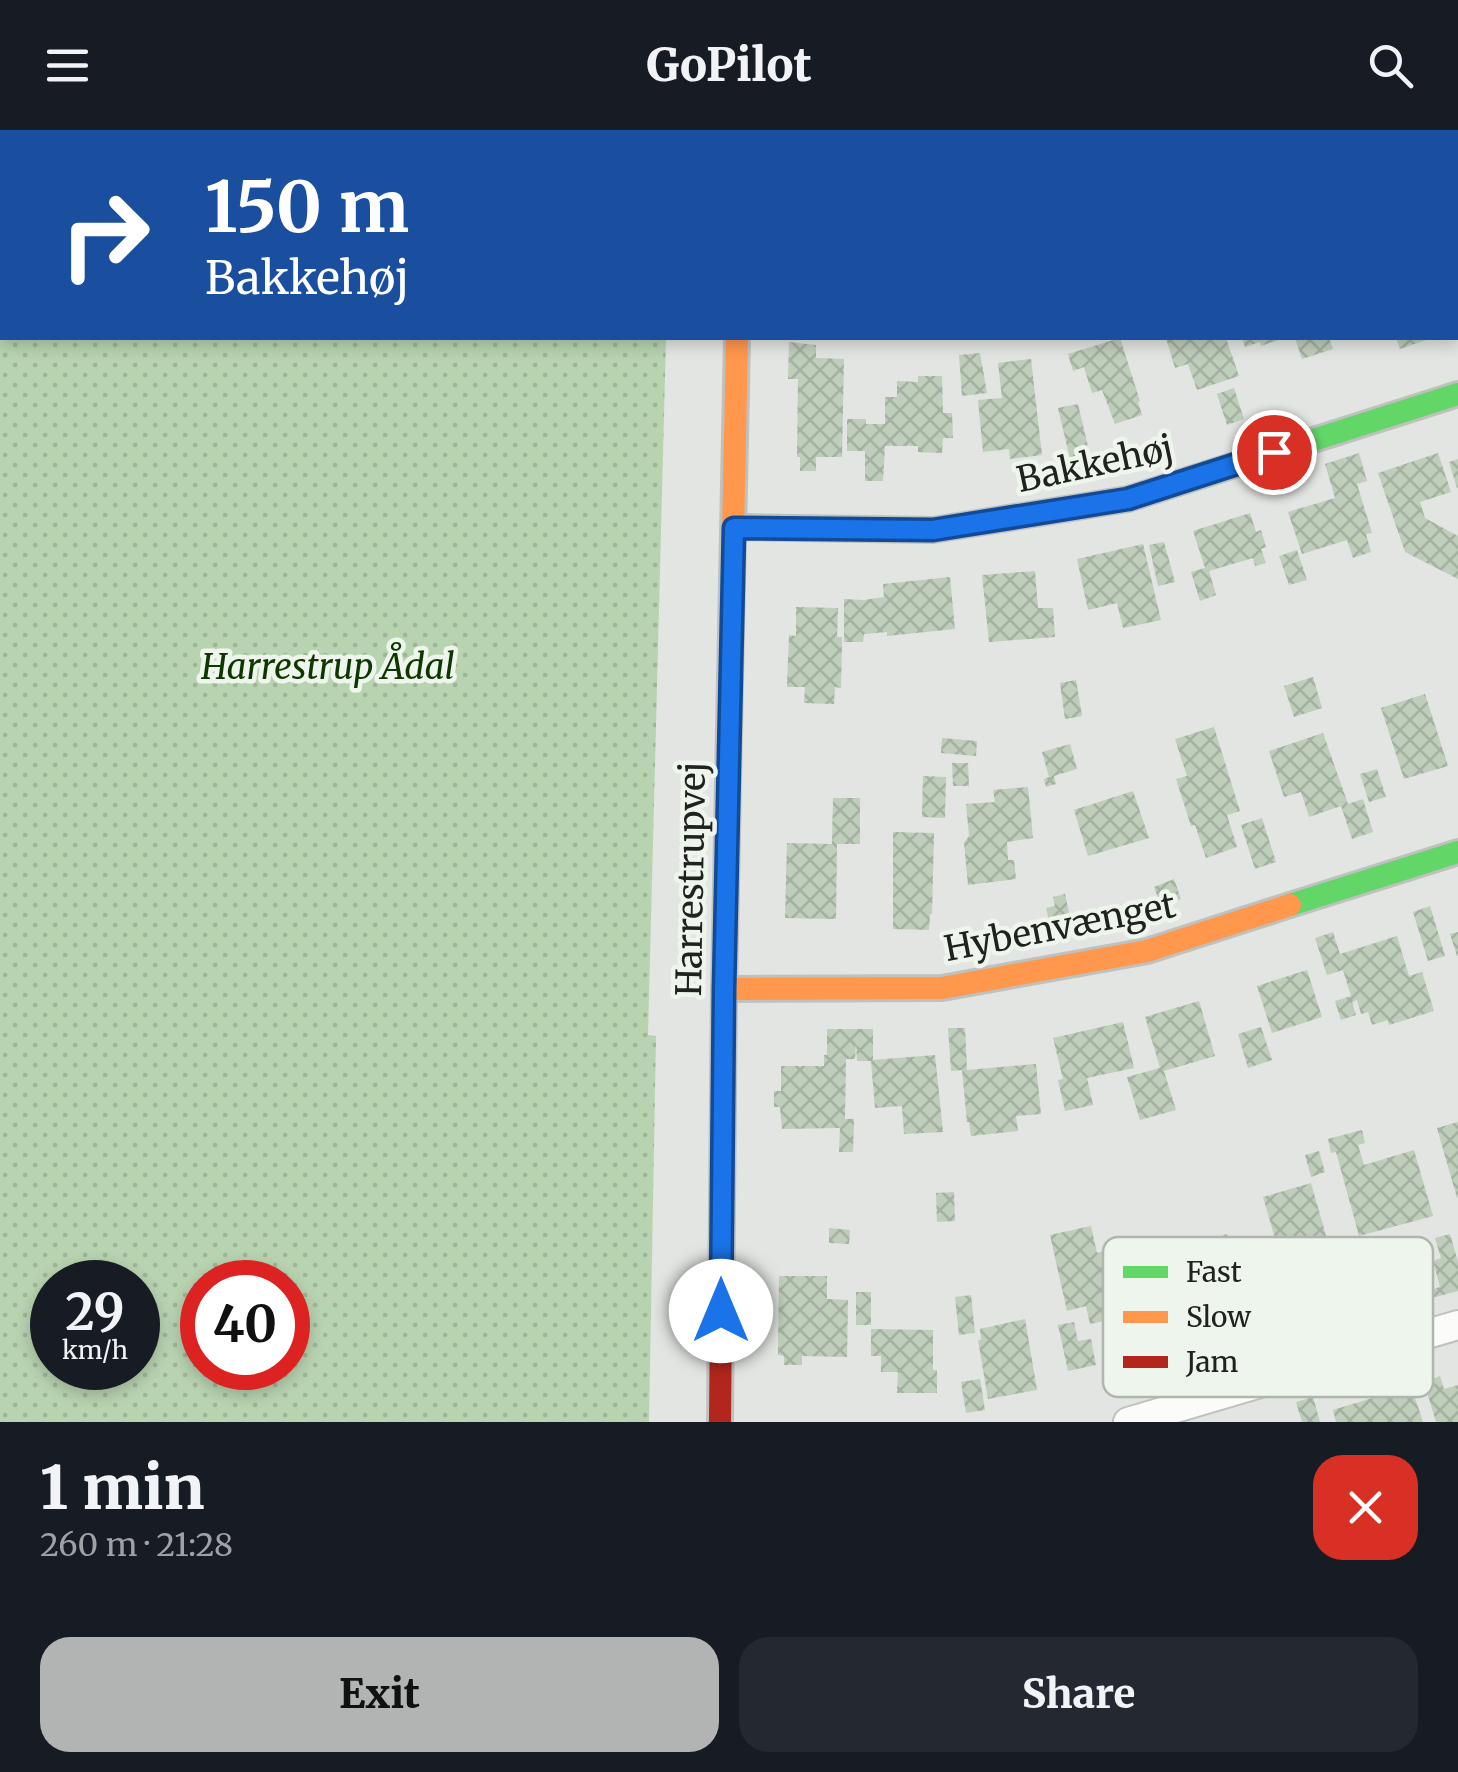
<!DOCTYPE html>
<html lang="en">
<head>
<meta charset="utf-8">
<style>
  :root { --surface:#171b24; --page:#242831; --text:#f1f3f6; --muted:#9ea1a6; --accent:#b2b4b4 }
  body { margin:0; font-family:Merriweather,serif; background:var(--page); color:var(--text); height:100vh; display:flex; flex-direction:column; font-size:38px; white-space:nowrap }
  * { box-sizing:border-box; margin:0 }
  p { font-size:32px; color:var(--muted) }
  .icon { flex:none; width:55px; height:55px; fill:none; stroke:currentColor; stroke-width:2; stroke-linecap:round; stroke-linejoin:round }
  .map { position:relative; height:1292px; overflow:hidden }
  .sheet { display:flex; flex-direction:column; background:var(--surface); flex:1 }
  .sheet>* { flex:none }
  .guide { position:absolute; left:0px; top:0px; width:1460px; height:210px; box-shadow:0 5px 15px #0003; background:#1a4fa0; color:#fff; overflow:hidden }
  .speed { position:absolute; left:30px; top:1130px; display:flex; gap:20px; font-size:50px; font-weight:700; text-align:center }
  .speed>* { display:grid; place-content:center; width:130px; height:130px; border-radius:50%; background:var(--surface); box-shadow:0 5px 15px #0003; line-height:1 }
  .speed small { font-size:25px; font-weight:400 }
  .speed .limit { border:15px solid #d22; background:#fff; color:#111 }
  .pin { position:absolute; display:grid; place-items:center; width:85px; height:85px; color:#fff; margin:-42px; border:5px solid #fff; border-radius:50%; box-shadow:0 2px 10px #0007 }
  .me { position:absolute; width:110px; margin:-55px; rotate:0deg; stroke-linejoin:round; filter:drop-shadow(0 0 8px #0008) }
  .turn { display:flex; align-items:center; gap:35px; height:210px; padding:0 40px; font-size:45px }
  .turn .icon { width:130px; height:130px; stroke-width:2.5 }
  .turn b { display:block; font-size:70px; line-height:85px }
  .round { display:grid; place-items:center; flex:none; width:105px; height:105px; border-radius:30px; background:var(--page) }
  .headline { display:flex; align-items:center; justify-content:space-between; height:170px; padding:0 40px }
  h1 { font-size:60px; font-weight:800; line-height:75px }
  .primary-button { display:flex; gap:20px; margin-top:auto; padding:20px 40px }
  .primary-button a { flex:1; height:115px; border-radius:30px; background:var(--accent); color:#111; font-size:40px; font-weight:800; line-height:115px; text-align:center }
  .primary-button a+a { background:var(--page); color:var(--text) }
  header { display:flex; justify-content:space-between; align-items:center; height:130px; padding:0 40px; background:var(--surface); font-size:45px; font-weight:800 }
  .map>svg:first-child { display:block }
</style>
</head>
<body>
<header><svg class="icon" aria-label="menu" viewBox="0 0 24 24"><path d="M4 6h16M4 12h16M4 18h16"/></svg>GoPilot<svg class="icon" aria-label="search" viewBox="0 0 24 24"><circle cx="10" cy="10" r="6"/><path d="M15 15l6 6"/></svg></header>
<div class="map">
<svg width="1458" height="1292" viewBox="0 0 1458 1292">
  <defs>
    <pattern id="park-dots" width="8" height="8" patternUnits="userSpaceOnUse" patternTransform="scale(2.5)"><rect width="8" height="8" fill="#b8d3b0"/><path d="M2 2h.1M6 6h.1" fill="none" stroke="#9eb597" stroke-width="1.8" stroke-linecap="round"/></pattern>
    <pattern id="building-cross-hatch" width="8" height="8" patternUnits="userSpaceOnUse" patternTransform="scale(2.5)"><rect width="8" height="8" fill="#bfcdbb"/><path d="M0 0l8 8M0 8l8-8" fill="none" stroke="#a4b0a0"/></pattern>
  </defs>
  <rect width="100%" height="100%" fill="#e2e5e1"/>
  <path fill="url(#park-dots)" fill-rule="evenodd" d="M 0,0 L 672,0 L 672,2 L 2,2 L 2,208 L 666,208 L 648,905 L 656,906 L 649,1292 L 0,1292 ZM 52,1152 L 138,1152 L 138,1238 L 52,1238 ZM 202,1152 L 288,1152 L 288,1238 L 202,1238 Z"/>
  <g fill="url(#building-cross-hatch)">
    <path d="M 1120,208 L 1140,271 L 1138,272 L 1142,285 L 1115,294 L 1102,260 L 1092,263 L 1084,237 L 1073,241 L 1068,224 Z"/>
    <path d="M 1166,208 L 1226,208 L 1239,246 L 1197,260 L 1188,234 L 1175,238 Z"/>
    <path d="M 1242,208 L 1284,208 L 1261,216 L 1260,212 L 1245,217 Z"/>
    <path d="M 1295,208 L 1329,208 L 1333,219 L 1302,229 Z"/>
    <path d="M 1396,208 L 1432,208 L 1400,219 Z"/>
    <path d="M 789,212 L 816,215 L 816,228 L 844,229 L 842,327 L 816,327 L 816,341 L 800,341 L 800,327 L 797,327 L 798,249 L 788,249 Z"/>
    <path d="M 980,223 L 987,263 L 962,266 L 959,225 Z"/>
    <path d="M 1031,229 L 1042,325 L 1010,329 L 1009,319 L 983,322 L 978,270 L 1002,268 L 998,233 Z"/>
    <path d="M 918,246 L 942,246 L 943,283 L 952,283 L 953,308 L 943,308 L 942,323 L 918,322 L 918,316 L 885,316 L 883,351 L 865,351 L 865,321 L 847,321 L 847,289 L 866,289 L 866,294 L 885,294 L 885,267 L 897,267 L 897,251 L 918,252 Z"/>
    <path d="M 1234,258 L 1244,289 L 1227,295 L 1217,264 Z"/>
    <path d="M 1078,274 L 1090,325 L 1070,329 L 1058,278 Z"/>
    <path d="M 1359,323 L 1367,351 L 1357,354 L 1372,403 L 1366,404 L 1371,422 L 1353,428 L 1347,410 L 1302,424 L 1288,382 L 1335,368 L 1325,334 Z"/>
    <path d="M 1438,323 L 1451,362 L 1420,372 L 1425,388 L 1458,406 L 1458,449 L 1405,422 L 1378,343 Z"/>
    <path d="M 1458,329 L 1458,358 L 1457,358 L 1449,332 Z"/>
    <path d="M 1250,383 L 1256,402 L 1261,400 L 1266,417 L 1261,419 L 1266,433 L 1255,436 L 1253,428 L 1209,441 L 1216,465 L 1200,471 L 1191,442 L 1205,438 L 1193,401 Z"/>
    <path d="M 1164,412 L 1175,452 L 1158,456 L 1149,415 Z"/>
    <path d="M 1143,414 L 1161,490 L 1123,498 L 1117,473 L 1088,480 L 1077,429 Z"/>
    <path d="M 1297,420 L 1307,450 L 1289,455 L 1279,426 Z"/>
    <path d="M 1035,441 L 1038,478 L 1053,478 L 1055,507 L 989,512 L 982,445 Z"/>
    <path d="M 950,447 L 955,499 L 887,506 L 887,502 L 864,504 L 863,512 L 844,512 L 844,469 L 864,470 L 884,467 L 883,454 Z"/>
    <path d="M 796,477 L 838,478 L 837,507 L 842,507 L 841,558 L 835,557 L 834,574 L 804,573 L 805,557 L 787,557 L 789,505 L 796,506 Z"/>
    <path d="M 1313,547 L 1322,578 L 1294,587 L 1284,556 Z"/>
    <path d="M 1076,550 L 1082,586 L 1065,589 L 1060,553 Z"/>
    <path d="M 1425,564 L 1448,636 L 1404,649 L 1381,578 Z"/>
    <path d="M 1214,597 L 1240,681 L 1227,685 L 1237,717 L 1206,728 L 1195,695 L 1191,696 L 1176,649 L 1187,646 L 1175,609 Z"/>
    <path d="M 1323,603 L 1348,674 L 1363,669 L 1373,702 L 1352,709 L 1341,676 L 1309,687 L 1301,662 L 1284,667 L 1269,621 Z"/>
    <path d="M 942,608 L 977,611 L 976,626 L 941,623 Z"/>
    <path d="M 1070,614 L 1077,639 L 1054,646 L 1056,654 L 1046,657 L 1044,649 L 1049,647 L 1042,622 Z"/>
    <path d="M 952,633 L 968,633 L 969,656 L 953,656 Z"/>
    <path d="M 1377,639 L 1386,667 L 1369,672 L 1360,644 Z"/>
    <path d="M 923,646 L 946,647 L 945,688 L 922,687 Z"/>
    <path d="M 1028,657 L 1033,708 L 1007,712 L 1008,730 L 1014,730 L 1016,749 L 968,755 L 964,713 L 969,706 L 966,674 L 995,672 L 993,660 Z"/>
    <path d="M 1133,661 L 1149,708 L 1088,726 L 1074,680 Z"/>
    <path d="M 833,668 L 860,668 L 860,714 L 837,714 L 836,789 L 785,788 L 787,713 L 832,714 Z"/>
    <path d="M 1262,688 L 1276,732 L 1255,739 L 1241,695 Z"/>
    <path d="M 893,702 L 934,703 L 932,784 L 930,784 L 929,800 L 893,799 Z"/>
    <path d="M 1174,749 L 1181,769 L 1161,776 L 1154,757 Z"/>
    <path d="M 1065,764 L 1073,801 L 1053,806 L 1046,778 L 1055,776 L 1053,767 Z"/>
    <path d="M 1430,776 L 1445,826 L 1428,831 L 1413,782 Z"/>
    <path d="M 1333,802 L 1340,824 L 1397,806 L 1409,846 L 1422,842 L 1434,881 L 1389,895 L 1388,890 L 1372,895 L 1368,882 L 1361,884 L 1357,870 L 1352,872 L 1356,885 L 1341,890 L 1335,871 L 1351,866 L 1343,840 L 1327,845 L 1315,808 Z"/>
    <path d="M 1458,802 L 1458,826 L 1457,826 L 1450,804 Z"/>
    <path d="M 1307,840 L 1322,887 L 1272,903 L 1257,856 Z"/>
    <path d="M 1199,871 L 1215,926 L 1164,941 L 1176,980 L 1140,990 L 1127,947 L 1160,938 L 1145,887 Z"/>
    <path d="M 1123,892 L 1134,938 L 1087,948 L 1093,975 L 1065,981 L 1058,950 L 1063,949 L 1053,908 Z"/>
    <path d="M 1261,897 L 1272,930 L 1248,938 L 1238,904 Z"/>
    <path d="M 948,898 L 965,898 L 967,940 L 1036,934 L 1041,984 L 1016,986 L 1018,1001 L 971,1006 L 969,992 L 967,992 L 962,940 L 951,941 Z"/>
    <path d="M 827,899 L 873,899 L 873,930 L 935,925 L 943,1002 L 904,1004 L 902,976 L 875,978 L 871,931 L 857,931 L 856,913 L 855,929 L 846,929 L 845,989 L 854,989 L 853,1022 L 839,1022 L 840,998 L 782,999 L 780,977 L 774,977 L 774,961 L 781,961 L 781,936 L 824,936 L 824,925 L 827,925 Z"/>
    <path d="M 1458,992 L 1458,1068 L 1457,1068 L 1437,998 Z"/>
    <path d="M 1362,1000 L 1365,1013 L 1358,1015 L 1364,1035 L 1414,1020 L 1433,1086 L 1359,1106 L 1336,1022 L 1331,1023 L 1328,1009 Z"/>
    <path d="M 1319,1021 L 1325,1042 L 1311,1047 L 1305,1025 Z"/>
    <path d="M 1311,1053 L 1333,1130 L 1285,1143 L 1263,1067 Z"/>
    <path d="M 954,1062 L 955,1091 L 937,1092 L 936,1063 Z"/>
    <path d="M 1091,1096 L 1097,1123 L 1117,1119 L 1132,1185 L 1090,1194 L 1086,1176 L 1067,1181 L 1050,1105 Z"/>
    <path d="M 829,1098 L 850,1100 L 849,1114 L 829,1113 Z"/>
    <path d="M 1227,1104 L 1249,1176 L 1211,1187 L 1205,1170 L 1173,1180 L 1164,1150 L 1197,1140 L 1189,1115 Z"/>
    <path d="M 1450,1104 L 1458,1132 L 1458,1161 L 1428,1169 L 1426,1161 L 1440,1157 L 1433,1131 L 1441,1128 L 1435,1108 Z"/>
    <path d="M 779,1146 L 827,1146 L 827,1169 L 848,1170 L 847,1227 L 802,1226 L 802,1235 L 784,1235 L 784,1226 L 778,1225 Z"/>
    <rect x="856" y="1162" width="15" height="33"/>
    <path d="M 971,1165 L 975,1203 L 959,1205 L 955,1167 Z"/>
    <path d="M 1025,1189 L 1037,1260 L 988,1269 L 978,1210 L 981,1210 L 980,1199 Z"/>
    <path d="M 1074,1192 L 1078,1211 L 1091,1209 L 1096,1235 L 1068,1241 L 1058,1195 Z"/>
    <path d="M 871,1199 L 933,1200 L 933,1240 L 937,1240 L 937,1263 L 897,1263 L 898,1242 L 881,1242 L 881,1226 L 871,1226 Z"/>
    <path d="M 1404,1234 L 1423,1292 L 1336,1292 L 1333,1280 L 1395,1261 L 1389,1239 Z"/>
    <path d="M 1440,1246 L 1444,1259 L 1458,1255 L 1458,1292 L 1436,1292 L 1424,1252 Z"/>
    <path d="M 980,1249 L 985,1280 L 966,1283 L 961,1252 Z"/>
    <path d="M 1313,1267 L 1320,1292 L 1302,1292 L 1296,1272 Z"/>
  </g>
  <g fill="none" stroke-linecap="round" stroke-linejoin="round">
    <g stroke="#bec1be" stroke-width="32">
      <path id="street" d="M 1128,1292 L 1458,1195"/>
    </g>
    <g stroke="#bec1be" stroke-width="28">
      <g id="fast">
        <path d="M 740,0 L 740,2"/>
        <path d="M 734,397 L 933,400 L 1128,369 L 1458,264"/>
        <path d="M 1290,775 L 1458,722"/>
      </g>
    </g>
    <g stroke="#bec1be" stroke-width="28">
      <g id="slow">
        <path d="M 730,550 L 737,208"/>
        <path d="M 724,859 L 942,858 L 1147,821 L 1290,775"/>
      </g>
    </g>
    <g stroke="#bec1be" stroke-width="28">
      <path id="jam" d="M 720,1292 L 724,859 L 730,550"/>
    </g>
    <use href="#street" stroke="#fbfbfa" stroke-width="28"/>
    <use href="#fast" stroke="#63d668" stroke-width="22"/>
    <use href="#slow" stroke="#ff974d" stroke-width="22"/>
    <use href="#jam" stroke="#b3261e" stroke-width="22"/>
  </g>
  <g fill="none" stroke-linecap="round" stroke-linejoin="round">
    <g stroke="#114b97" stroke-width="25">
      <path id="route" d="M 721,1181 L 724,860 L 734,398 L 933,400 L 1128,369 L 1274,322"/>
    </g>
    <use href="#route" stroke="#1a73e8" stroke-width="18"/>
  </g>
  <g text-anchor="middle" stroke-width="9" stroke-linejoin="round" paint-order="stroke">
    <g font-size="35" fill="#20221f" stroke="#eef5ec">
      <text transform="translate(1095 334) rotate(-12)" y="12">Bakkehøj</text>
      <text transform="translate(691 749) rotate(-89)" y="12">Harrestrupvej</text>
      <text transform="translate(1060 797) rotate(-11)" y="12">Hybenvænget</text>
    </g>
    <g font-size="35" font-style="italic" fill="#0e3700" stroke="#eef5ec">
      <text x="328" y="549">Harrestrup Ådal</text>
    </g>
  </g>
  <rect x="1103" y="1107" width="330" height="160" rx="15" fill="#eef5ec" stroke="#b0b6ae" stroke-width="2.5"/>
  <rect x="1123" y="1136" width="45" height="12" fill="#63d668"/>
  <rect x="1123" y="1181" width="45" height="12" fill="#ff974d"/>
  <rect x="1123" y="1226" width="45" height="12" fill="#b3261e"/>
  <g font-size="28" fill="#20221f">
    <text x="1186" y="1152">Fast</text>
    <text x="1186" y="1197">Slow</text>
    <text x="1186" y="1242">Jam</text>
  </g>
</svg>
<div class="speed"><div>29<small>km/h</small></div><div class="limit">40</div></div>
<div class="pin" style="left:1274px;top:322px;background:#d93025"><svg class="icon" aria-label="arrive" viewBox="0 0 24 24"><path d="M6 21V4h12l-3 4 3 4H6"/></svg></div>
<svg class="me" style="left:721px;top:1181px" viewBox="-20 -20 40 40"><circle r="19" fill="#fff"/><path d="M0-13L10 11 0 6-10 11z" fill="#1a73e8"/></svg>
<div class="guide">
<div class="turn"><svg class="icon" aria-label="right" viewBox="0 0 24 24"><path d="M7 20v-9h11M14 6l5 5-5 5"/></svg><div><b>150 m</b>Bakkehøj</div></div>
</div>
</div>
<section class="sheet">
<div class="headline"><div><h1>1 min</h1><p>260 m · 21:28</p></div><a class="round" style="background:#d93025;color:#fff"><svg class="icon" aria-label="close" viewBox="0 0 24 24"><path d="M6 6l12 12M18 6L6 18"/></svg></a></div>
<div class="primary-button"><a>Exit</a><a>Share</a></div>
</section>
</body>
</html>
